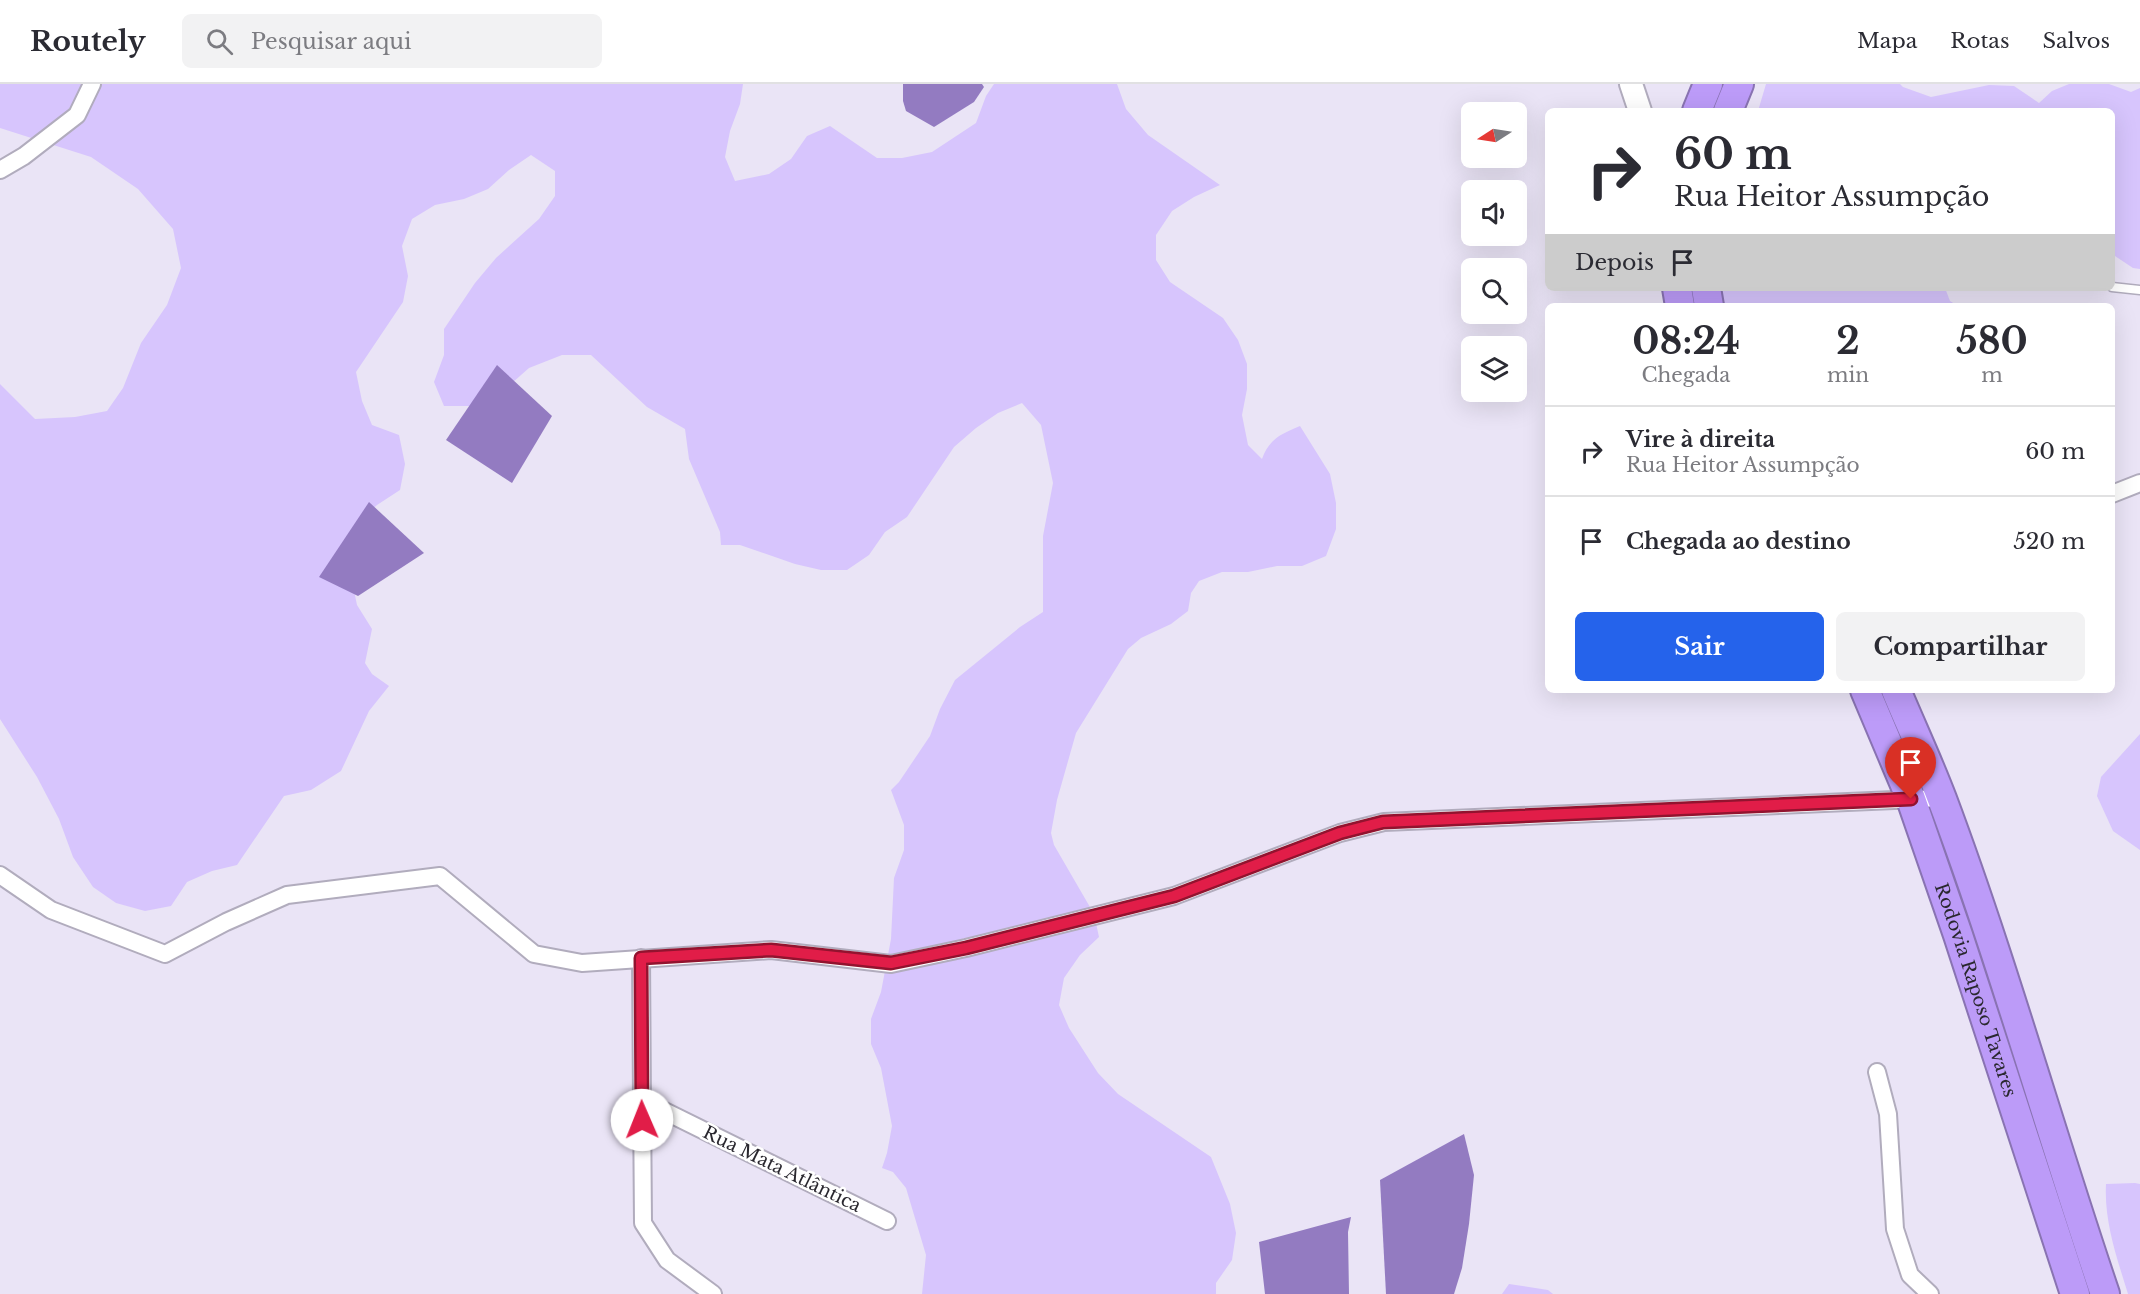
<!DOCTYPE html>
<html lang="pt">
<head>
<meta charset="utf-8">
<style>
  :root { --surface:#fff; --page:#f2f2f3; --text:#2b2b33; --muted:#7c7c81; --line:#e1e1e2; --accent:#2563eb }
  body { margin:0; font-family:"Libre Baskerville",serif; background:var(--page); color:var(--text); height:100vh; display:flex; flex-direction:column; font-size:22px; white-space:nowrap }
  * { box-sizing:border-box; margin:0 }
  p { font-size:20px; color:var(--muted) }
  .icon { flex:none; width:33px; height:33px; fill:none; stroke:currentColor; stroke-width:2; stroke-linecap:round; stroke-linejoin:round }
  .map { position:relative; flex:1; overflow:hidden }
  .details { position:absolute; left:1545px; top:219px; width:570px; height:390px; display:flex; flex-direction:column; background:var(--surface); border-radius:9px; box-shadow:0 6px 24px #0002 }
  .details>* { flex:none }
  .guide { position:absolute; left:1545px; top:24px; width:570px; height:183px; border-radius:9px; box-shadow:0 6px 24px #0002; background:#fff; color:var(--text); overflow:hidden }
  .needle { width:39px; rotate:258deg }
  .buttons { position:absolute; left:1461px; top:18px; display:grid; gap:12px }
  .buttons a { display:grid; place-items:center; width:66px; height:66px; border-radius:9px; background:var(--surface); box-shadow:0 6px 24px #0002; font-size:30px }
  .pin { position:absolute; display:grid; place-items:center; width:51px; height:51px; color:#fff; margin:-62px -26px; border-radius:50% 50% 50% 0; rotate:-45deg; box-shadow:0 0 6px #0007 }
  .pin .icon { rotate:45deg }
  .me { position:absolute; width:66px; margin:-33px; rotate:359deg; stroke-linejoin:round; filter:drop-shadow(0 0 4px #0008) }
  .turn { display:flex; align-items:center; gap:21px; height:126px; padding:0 30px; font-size:27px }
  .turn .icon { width:78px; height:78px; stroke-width:2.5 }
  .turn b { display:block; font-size:42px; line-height:51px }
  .then { display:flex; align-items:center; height:57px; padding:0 30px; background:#0003; gap:12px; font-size:22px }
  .eta { display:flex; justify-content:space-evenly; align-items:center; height:102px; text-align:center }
  .eta b { font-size:36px; font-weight:700; line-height:42px }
  .action { display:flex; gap:12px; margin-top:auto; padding:12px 30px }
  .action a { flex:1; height:69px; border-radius:9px; background:var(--accent); color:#fff; font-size:24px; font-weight:700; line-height:69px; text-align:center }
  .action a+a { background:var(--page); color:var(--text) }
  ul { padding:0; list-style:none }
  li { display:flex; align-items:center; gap:18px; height:90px; padding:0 30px; border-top:2px solid var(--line) }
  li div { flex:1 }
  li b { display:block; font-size:22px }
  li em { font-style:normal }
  header { display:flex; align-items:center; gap:36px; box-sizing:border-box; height:84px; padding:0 30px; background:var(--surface); border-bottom:2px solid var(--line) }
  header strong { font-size:28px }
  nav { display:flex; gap:33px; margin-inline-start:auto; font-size:21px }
  .search { width:420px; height:54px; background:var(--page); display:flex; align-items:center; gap:15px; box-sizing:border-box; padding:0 21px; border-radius:9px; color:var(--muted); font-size:22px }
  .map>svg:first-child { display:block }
</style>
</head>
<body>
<header>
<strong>Routely</strong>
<div class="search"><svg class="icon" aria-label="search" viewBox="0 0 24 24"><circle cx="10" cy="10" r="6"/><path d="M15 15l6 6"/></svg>Pesquisar aqui</div>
<nav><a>Mapa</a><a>Rotas</a><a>Salvos</a></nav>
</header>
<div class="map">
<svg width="2140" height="1210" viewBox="0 0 2140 1210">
  <rect width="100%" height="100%" fill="#eae4f6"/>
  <g fill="#d7c5fd">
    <path d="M 0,0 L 743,0 L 740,20 L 730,47 L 725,73 L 735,97 L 769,90 L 791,75 L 807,52 L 830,42 L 877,74 L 902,74 L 932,68 L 976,39 L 986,12 L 994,0 L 1117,0 L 1126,25 L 1148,51 L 1220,101 L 1194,113 L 1172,127 L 1156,151 L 1156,176 L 1170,198 L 1223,234 L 1238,256 L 1247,280 L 1247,305 L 1242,331 L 1248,361 L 1262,375 C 1269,355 1281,350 1300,342 L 1330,390 L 1336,419 L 1336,445 L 1326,472 L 1302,482 L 1277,482 L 1248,488 L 1222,488 L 1199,497 L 1191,509 L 1188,527 L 1171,540 L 1141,554 L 1128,565 L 1076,649 L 1057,716 L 1051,749 L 1054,761 L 1094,830 L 1099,853 L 1080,871 L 1064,894 L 1059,921 L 1069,944 L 1098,989 L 1118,1010 L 1211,1073 L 1230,1120 L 1236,1149 L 1232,1176 L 1216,1199 L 1216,1210 L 922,1210 L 926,1171 L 906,1104 L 893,1088 L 882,1084 L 887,1069 L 892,1042 L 881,984 L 871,960 L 871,935 L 881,908 L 891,855 L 894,794 L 904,766 L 904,741 L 891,706 L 899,698 L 930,652 L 940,625 L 955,596 L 1020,543 L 1043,528 L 1043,452 L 1053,399 L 1041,341 L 1022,319 L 998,329 L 976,344 L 954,363 L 907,433 L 885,448 L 869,471 L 847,486 L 821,486 L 795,480 L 740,461 L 721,461 L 720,448 L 689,375 L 685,345 L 647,323 L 591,271 L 562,271 L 529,284 L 486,322 L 444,322 L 434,298 L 444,271 L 444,245 L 475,199 L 496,174 L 539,135 L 555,112 L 555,87 L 531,71 L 509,86 L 488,105 L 464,115 L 435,121 L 412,135 L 402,162 L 408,192 L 403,218 L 356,288 L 362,317 L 372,341 L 399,351 L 405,380 L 400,406 L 377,421 L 356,440 L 351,492 L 357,521 L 372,545 L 365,579 L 372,590 L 389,602 L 369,627 L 341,687 L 311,706 L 284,712 L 237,781 L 212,787 L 187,798 L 171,822 L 145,827 L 116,819 L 93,803 L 73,773 L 59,735 L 37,693 L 0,635 L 0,300 L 35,335 L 75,333 L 107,327 L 123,304 L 141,259 L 167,221 L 181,184 L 173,145 L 138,105 L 91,73 L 0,44 Z"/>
    <path d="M 1766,0 L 1900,0 L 1903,3 L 1931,13 L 1989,1 L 2014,2 L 2039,19 L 2052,7 L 2069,0 L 2109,0 L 2131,8 L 2140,4 L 2140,185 L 2133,184 L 2112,170 L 2112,27 L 1758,27 Z"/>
    <path d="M 1713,204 L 1945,204 L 1950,217 L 1958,222 L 1710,222 Z"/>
    <path d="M 2140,650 L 2140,766 L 2113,747 L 2097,712 L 2101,693 Z"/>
    <path d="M 2135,1099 L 2140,1100 L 2140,1210 L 2128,1210 C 2117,1174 2104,1138 2106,1100 Z"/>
    <path d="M 1509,1200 L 1548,1206 L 1553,1210 L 1502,1210 Z"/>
  </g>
  <g fill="#937bc1">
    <path d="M 903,0 L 982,0 L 984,3 L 974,18 L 934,43 L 906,27 L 903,17 Z"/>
    <path d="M 497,281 L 552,332 L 512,399 L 446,356 Z"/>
    <path d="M 369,418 L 424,469 L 358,512 L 319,493 Z"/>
    <path d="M 1464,1050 L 1474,1091 L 1469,1140 L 1462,1184 L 1454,1210 L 1386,1210 L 1380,1096 Z"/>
    <path d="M 1351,1133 L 1348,1148 L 1349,1210 L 1265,1210 L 1259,1158 Z"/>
  </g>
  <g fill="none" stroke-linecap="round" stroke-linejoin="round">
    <g stroke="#b1acbd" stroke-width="11">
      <path id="lane" d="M 2112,203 L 2140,206"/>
    </g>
    <g stroke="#b1acbd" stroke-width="20">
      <g id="street">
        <path d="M 0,86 L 24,72 L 77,31 L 92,0"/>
        <path d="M 2112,410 L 2140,399"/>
        <path d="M 0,791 L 51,826 L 165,870 L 226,838 L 287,811 L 440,792 L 534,870 L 582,879 L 771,866 L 891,880 L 966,864 L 1174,812 L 1340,749 L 1384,738 L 1941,714"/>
        <path d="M 641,874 L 642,1016 L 887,1137"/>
        <path d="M 1877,988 L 1888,1030 L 1895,1145 L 1910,1191 L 1930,1210"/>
        <path d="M 642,1016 L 643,1139 L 667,1176 L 713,1210"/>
      </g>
    </g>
    <g stroke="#b1acbd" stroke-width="26">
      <path id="secondary" d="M 1631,0 L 1640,27"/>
    </g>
    <g stroke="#8973b2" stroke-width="32">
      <g id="highway">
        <path d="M 1697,27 L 1708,0"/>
        <path d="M 1728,27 L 1739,0"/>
        <path d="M 1677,204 L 1680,222"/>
        <path d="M 1706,204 L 1709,222"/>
        <path id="s1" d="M 1865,606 L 1911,715 L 1958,851 L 2075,1210"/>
        <path d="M 1896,606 C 1911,642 1928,678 1942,715 C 2003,878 2049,1045 2105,1210"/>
      </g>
    </g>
    <use href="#lane" stroke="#fff" stroke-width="8"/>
    <use href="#street" stroke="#fff" stroke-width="16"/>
    <use href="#secondary" stroke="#fff" stroke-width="22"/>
    <use href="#highway" stroke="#bc9bf8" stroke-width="28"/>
  </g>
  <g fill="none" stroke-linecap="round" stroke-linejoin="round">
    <g stroke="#92132f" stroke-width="15">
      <path id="route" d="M 642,1036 L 641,874 L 771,866 L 891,879 L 966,864 L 1174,812 L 1340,749 L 1383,738 L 1911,715"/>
    </g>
    <use href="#route" stroke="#e11d48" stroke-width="10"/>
  </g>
  <g text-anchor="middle" stroke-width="5" stroke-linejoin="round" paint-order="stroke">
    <g font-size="18" fill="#2a282f" stroke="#fff">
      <text dy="6" stroke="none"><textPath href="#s1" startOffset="320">Rodovia Raposo Tavares</textPath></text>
      <text transform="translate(782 1085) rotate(26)" y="6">Rua Mata Atlântica</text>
    </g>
  </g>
</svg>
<div class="buttons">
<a><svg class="needle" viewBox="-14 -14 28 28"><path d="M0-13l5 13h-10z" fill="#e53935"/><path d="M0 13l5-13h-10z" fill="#7c7c81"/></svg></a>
<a><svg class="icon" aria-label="sound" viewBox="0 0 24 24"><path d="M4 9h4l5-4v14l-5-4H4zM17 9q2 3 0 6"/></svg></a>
<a><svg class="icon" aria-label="search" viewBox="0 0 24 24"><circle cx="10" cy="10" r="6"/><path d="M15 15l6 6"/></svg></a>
<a><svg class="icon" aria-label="layers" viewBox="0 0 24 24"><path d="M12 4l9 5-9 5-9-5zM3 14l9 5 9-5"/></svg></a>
</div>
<div class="pin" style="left:1911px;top:715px;background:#d93025"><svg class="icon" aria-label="arrive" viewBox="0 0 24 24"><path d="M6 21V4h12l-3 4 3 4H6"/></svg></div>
<svg class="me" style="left:642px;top:1036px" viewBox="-20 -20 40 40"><circle r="19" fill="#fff"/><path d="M0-13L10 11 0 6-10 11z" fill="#e11d48"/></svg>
<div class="guide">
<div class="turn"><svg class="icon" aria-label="right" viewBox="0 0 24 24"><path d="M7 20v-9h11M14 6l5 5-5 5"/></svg><div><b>60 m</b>Rua Heitor Assumpção</div></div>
<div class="then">Depois<svg class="icon" aria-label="arrive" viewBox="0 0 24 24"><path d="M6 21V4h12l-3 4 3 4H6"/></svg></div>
</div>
<section class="details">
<div class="eta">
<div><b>08:24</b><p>Chegada</p></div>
<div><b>2</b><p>min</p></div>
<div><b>580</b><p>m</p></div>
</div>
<ul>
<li><svg class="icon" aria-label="right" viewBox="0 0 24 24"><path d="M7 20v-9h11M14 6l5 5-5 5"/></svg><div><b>Vire à direita</b><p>Rua Heitor Assumpção</p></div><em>60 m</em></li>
<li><svg class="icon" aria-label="arrive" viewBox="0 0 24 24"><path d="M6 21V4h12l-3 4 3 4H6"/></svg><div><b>Chegada ao destino</b></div><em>520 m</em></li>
</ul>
<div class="action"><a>Sair</a><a>Compartilhar</a></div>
</section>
</div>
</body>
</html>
